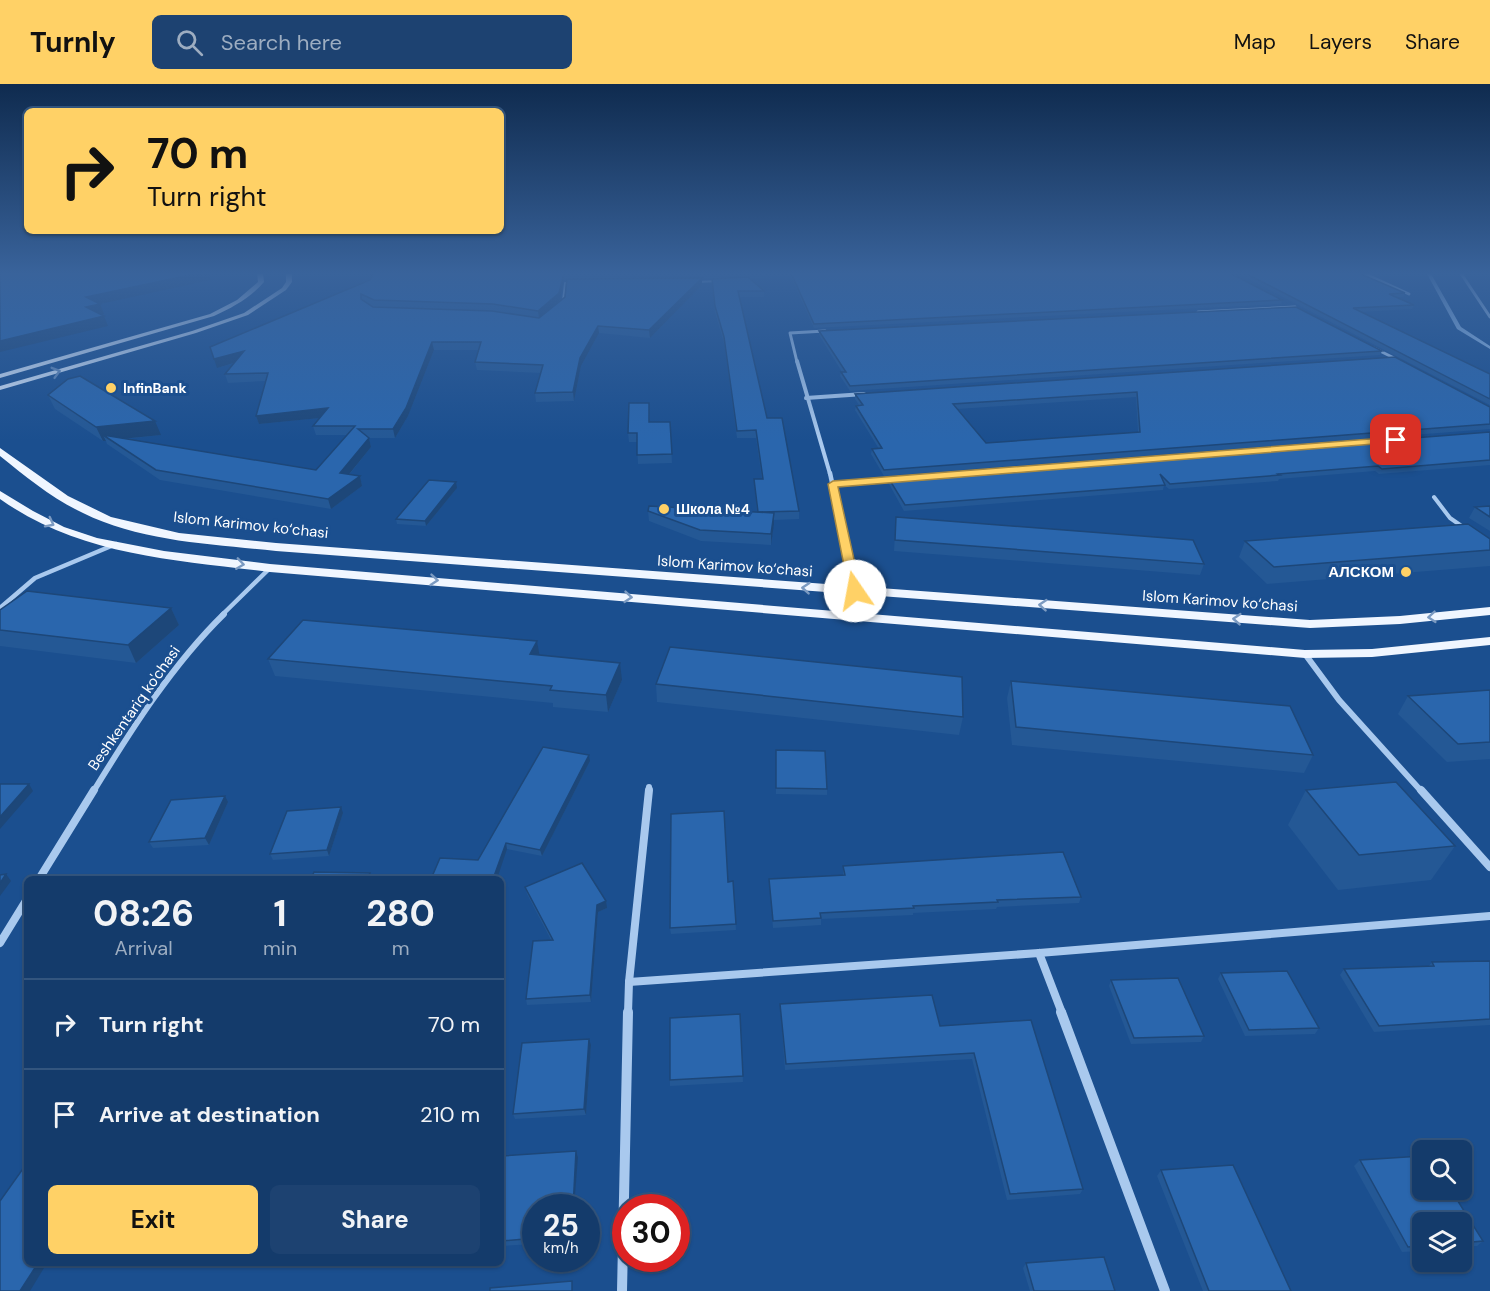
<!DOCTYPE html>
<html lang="en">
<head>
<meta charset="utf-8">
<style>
  :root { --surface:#143b6b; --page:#1d4271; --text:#f1f3f6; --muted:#9dadc1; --line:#33557e; --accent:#ffd166 }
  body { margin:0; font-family:"DM Sans",sans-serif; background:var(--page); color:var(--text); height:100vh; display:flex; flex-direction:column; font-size:22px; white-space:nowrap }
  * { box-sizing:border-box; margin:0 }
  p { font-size:20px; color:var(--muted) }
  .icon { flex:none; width:33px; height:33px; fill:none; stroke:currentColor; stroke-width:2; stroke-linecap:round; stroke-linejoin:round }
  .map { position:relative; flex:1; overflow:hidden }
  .sheet { position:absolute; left:24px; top:792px; width:480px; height:390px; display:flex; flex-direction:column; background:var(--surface); border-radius:9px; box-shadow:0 2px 4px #0004,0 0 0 2px var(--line) }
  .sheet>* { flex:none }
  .guide { position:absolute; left:24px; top:24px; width:480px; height:126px; border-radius:9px; box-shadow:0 2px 4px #0004,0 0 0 2px var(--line); background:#ffd166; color:#111; overflow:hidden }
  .buttons { position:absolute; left:1412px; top:1056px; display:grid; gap:12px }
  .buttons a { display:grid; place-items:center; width:60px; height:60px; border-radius:9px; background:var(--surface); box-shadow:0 2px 4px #0004,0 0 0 2px var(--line); font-size:30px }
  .speed { position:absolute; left:522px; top:1110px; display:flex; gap:12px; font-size:30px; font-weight:700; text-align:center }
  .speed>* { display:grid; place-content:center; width:78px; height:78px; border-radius:50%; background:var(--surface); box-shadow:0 2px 4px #0004,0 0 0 2px var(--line); line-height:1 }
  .speed small { font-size:15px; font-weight:400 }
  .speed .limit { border:9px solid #d22; background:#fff; color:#111 }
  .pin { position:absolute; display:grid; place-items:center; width:51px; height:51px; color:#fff; margin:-26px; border-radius:12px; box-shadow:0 3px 9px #0006 }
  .me { position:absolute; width:66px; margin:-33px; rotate:348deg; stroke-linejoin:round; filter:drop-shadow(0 0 4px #0008) }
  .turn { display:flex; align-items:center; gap:21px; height:126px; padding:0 24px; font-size:27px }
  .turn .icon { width:78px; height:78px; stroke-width:2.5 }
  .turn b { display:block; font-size:42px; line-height:51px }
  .eta { display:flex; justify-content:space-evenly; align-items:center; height:102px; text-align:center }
  .eta b { font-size:36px; font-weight:700; line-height:42px }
  .cta { display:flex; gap:12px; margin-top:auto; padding:12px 24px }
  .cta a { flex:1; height:69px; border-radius:9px; background:var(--accent); color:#111; font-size:24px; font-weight:700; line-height:69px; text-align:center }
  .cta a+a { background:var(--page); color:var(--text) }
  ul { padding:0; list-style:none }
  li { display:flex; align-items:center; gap:18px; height:90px; padding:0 24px; border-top:2px solid var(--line) }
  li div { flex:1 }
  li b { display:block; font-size:22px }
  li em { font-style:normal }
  header { display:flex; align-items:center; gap:36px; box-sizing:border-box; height:84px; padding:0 30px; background:var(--accent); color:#111 }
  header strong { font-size:28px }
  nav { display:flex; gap:33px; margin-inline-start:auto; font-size:21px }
  .search { width:420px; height:54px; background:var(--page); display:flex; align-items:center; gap:15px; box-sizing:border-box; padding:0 21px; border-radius:9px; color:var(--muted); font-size:22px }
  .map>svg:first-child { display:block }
</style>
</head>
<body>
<header>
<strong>Turnly</strong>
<div class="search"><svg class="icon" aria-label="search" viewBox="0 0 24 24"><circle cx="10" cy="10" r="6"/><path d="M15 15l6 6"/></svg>Search here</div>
<nav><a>Map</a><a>Layers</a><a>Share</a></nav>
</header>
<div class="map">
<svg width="1490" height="1207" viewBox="0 0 1490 1207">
  <rect width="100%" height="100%" fill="#1b4f8f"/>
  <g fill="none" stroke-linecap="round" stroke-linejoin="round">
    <path fill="#9cc4f0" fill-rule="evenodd" d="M 1426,188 L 1430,188 L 1461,243 L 1490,262 L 1490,265 L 1457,245 Z"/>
    <g stroke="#a9c9ee" stroke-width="2">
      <path d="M 697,198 L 718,197"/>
      <path d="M 563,217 L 565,199 L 571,199"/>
    </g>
    <path stroke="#a9c9ee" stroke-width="4" d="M 1434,413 L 1450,434 L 1463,443"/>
    <g stroke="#a9c9ee" stroke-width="3">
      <path d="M 1361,188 L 1409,210"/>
      <path d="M 1460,188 L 1490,233"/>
      <path d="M 1198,228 L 1295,223"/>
      <path d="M 1374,264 L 1400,277"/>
      <path d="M 797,278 L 790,249 L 825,247"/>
    </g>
    <g stroke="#a9c9ee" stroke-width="4">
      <path d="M 797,277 L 830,390"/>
      <path d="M 806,314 L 864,310"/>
    </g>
    <g stroke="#a9c9ee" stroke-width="4.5">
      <path d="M 830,389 L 855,507"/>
      <path d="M 833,400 L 897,395"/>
      <path d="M 0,524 L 35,494 L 116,460"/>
      <path d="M 222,531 L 270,484"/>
    </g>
    <g stroke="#a9c9ee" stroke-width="6">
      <path d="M 1305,570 L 1339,616 L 1422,708"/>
      <path d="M 93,708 C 131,646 172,581 224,530"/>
      <path d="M 649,708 L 649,703"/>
    </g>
    <g stroke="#a9c9ee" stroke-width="8">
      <path d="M 1421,706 L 1490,783"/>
      <path d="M 39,795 L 94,706"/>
      <path d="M 0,859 L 27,815"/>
      <path d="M 1039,869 L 1062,929"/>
      <path d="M 629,898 L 1039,869 L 1490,832"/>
      <path d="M 628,929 L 629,898 L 649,706"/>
    </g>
    <g stroke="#a9c9ee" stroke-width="10">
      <path d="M 1061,928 L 1165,1207"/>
      <path d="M 622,1207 L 628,928"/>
    </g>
    <g fill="#d6e6fa" fill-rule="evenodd">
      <path d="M 257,188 L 263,188 L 264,198 C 250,214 233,223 214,232 L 0,294 L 0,290 L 210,230 L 237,216 L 258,198 Z"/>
      <path d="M 286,188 L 292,188 L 292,198 L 286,206 L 248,231 L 196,249 L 0,306 L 0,302 L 192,247 L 244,229 L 282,204 L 286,198 Z"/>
    </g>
    <g fill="#f0f6ff" fill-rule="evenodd">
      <path d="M 0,364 L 68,412 L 111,433 L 179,449 L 276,459 L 1310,536 L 1400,532 L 1490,523 L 1490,531 L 1400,540 L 1310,544 L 276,467 C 212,460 142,458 83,429 C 53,415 26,393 0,372 Z"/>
      <path d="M 0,407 L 33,427 L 64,443 L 97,454 L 164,467 L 270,480 L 1305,566 L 1372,565 L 1490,553 L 1490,561 L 1372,573 L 1305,574 L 270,488 C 175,476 81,472 0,415 Z"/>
    </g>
  </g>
  <g fill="#245895" fill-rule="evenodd">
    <path d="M 374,188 L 741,188 L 741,194 L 745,193 L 744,188 L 1228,188 L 1282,216 L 1281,220 L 814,244 L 791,193 L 748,194 L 764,207 L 764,213 L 739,213 L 767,334 L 799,427 L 799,435 L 774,436 L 771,461 L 701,457 L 649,437 L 648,427 L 757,428 L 754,395 L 762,395 L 756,354 L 737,354 L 724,259 L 715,228 L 712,201 L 712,195 L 739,194 L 702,194 L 702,201 L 650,254 L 599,249 L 581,282 L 574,317 L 536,318 L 535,309 L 541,289 L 477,286 L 475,278 L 478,266 L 434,266 L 408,332 L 395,354 L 369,354 L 371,363 L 349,391 L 360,392 L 362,402 L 331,425 L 160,396 L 107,360 L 106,357 L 103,357 L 55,325 L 48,311 L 161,351 L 125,355 L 316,386 L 347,351 L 316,351 L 313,342 L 320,334 L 259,340 L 256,332 L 265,297 L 228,299 L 225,290 L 235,279 L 217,284 L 370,196 ZM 564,196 L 567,196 L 565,213 L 560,216 Z"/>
    <path d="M 1235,188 L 1356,188 L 1405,209 L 1403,213 L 1396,213 L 1414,221 L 1412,225 L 1361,228 L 1490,290 L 1490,321 Z"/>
    <path d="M 819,247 L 1382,267 L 1380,271 L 850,307 L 840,292 L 841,288 L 842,288 L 819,251 Z"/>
    <path d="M 1395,273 L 1490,323 L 1490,345 L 884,392 L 871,370 L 872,365 L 879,365 L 855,326 L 856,322 L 859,321 L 855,315 L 855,310 ZM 1136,313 L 1138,348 L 986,359 L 957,325 Z"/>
    <path d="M 649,319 L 650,338 L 670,338 L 672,379 L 638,380 L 637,358 L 629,358 L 628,349 Z"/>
    <path d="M 1490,348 L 1490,381 L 1379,390 L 1375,387 L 1279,395 L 1278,397 L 1169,405 L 1164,401 L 1163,406 L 904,427 L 889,400 L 889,395 Z"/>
    <path d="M 457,404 L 426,442 L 397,440 L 396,435 Z"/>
    <path d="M 1490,422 L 1490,447 L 1469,434 L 1475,423 Z"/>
    <path d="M 896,433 L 1204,480 L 1200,491 L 894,467 Z"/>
    <path d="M 1490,455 L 1490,482 L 1267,500 L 1239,473 L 1245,457 Z"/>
    <path d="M 171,524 L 179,541 L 136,579 L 0,562 L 0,526 Z"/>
    <path d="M 539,571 L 622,596 L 608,628 L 553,623 L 553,619 L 275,592 L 268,575 Z"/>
    <path d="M 1011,597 L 1313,671 L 1304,689 L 1012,661 L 1007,614 Z"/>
    <path d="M 656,600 L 963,633 L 959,651 L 657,618 Z"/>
    <path d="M 1490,606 L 1490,675 L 1447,678 L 1398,630 L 1408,612 Z"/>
    <path d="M 776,666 L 827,705 L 827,711 L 776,710 Z"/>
    <path d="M 590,677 L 542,772 L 507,765 L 478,776 Z"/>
    <path d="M 1306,706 L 1455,762 L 1431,796 L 1338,806 L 1288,741 Z"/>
    <path d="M 228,718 L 209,761 L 153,764 L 149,758 Z"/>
    <path d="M 343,729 L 329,772 L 273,776 L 270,770 Z"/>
    <path d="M 843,782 L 1081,813 L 1079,819 L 997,823 L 996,825 L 913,829 L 913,831 L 821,835 L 821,841 L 773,844 L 769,795 L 843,791 Z"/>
    <path d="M 733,797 L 736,846 L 671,850 L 670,844 L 728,798 Z"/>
    <path d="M 525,803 L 607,824 L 598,828 L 591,918 L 527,921 L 526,915 L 551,856 L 527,810 Z"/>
    <path d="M 1490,877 L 1490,941 L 1374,948 L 1340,891 L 1344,885 L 1428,883 L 1432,878 Z"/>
    <path d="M 1221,889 L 1319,944 L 1315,950 L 1245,952 L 1218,895 Z"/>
    <path d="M 1111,896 L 1204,952 L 1201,958 L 1131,960 L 1109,902 Z"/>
    <path d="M 780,920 L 940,942 L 1031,936 L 1083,1105 L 1080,1110 L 1007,1116 L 972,975 L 785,986 Z"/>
    <path d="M 740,930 L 743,998 L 670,1002 L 670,996 Z"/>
    <path d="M 591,961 L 586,1031 L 515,1035 L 513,1030 Z"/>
    <path d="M 576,1067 L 578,1073 L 536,1124 L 536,1160 L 501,1162 L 501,1083 Z"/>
    <path d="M 1422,1072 L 1422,1106 L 1451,1106 L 1483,1157 L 1477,1162 L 1461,1163 L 1461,1138 L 1422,1138 L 1422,1167 L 1402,1168 L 1354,1082 L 1360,1076 Z"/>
    <path d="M 1161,1086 L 1291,1207 L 1203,1207 L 1157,1092 Z"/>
    <path d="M 1026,1179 L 1115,1207 L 1030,1207 L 1023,1184 Z"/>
  </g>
  <g fill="#1d4779">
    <path d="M 204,188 L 208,188 L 211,196 L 100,220 L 104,230 L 90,233 L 86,223 L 86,213 Z"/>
    <path d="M 564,189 L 564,196 L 560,216 L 539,234 L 538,227 Z"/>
    <path d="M 702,194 L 702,201 L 650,254 L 649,246 Z"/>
    <path d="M 104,232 L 108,242 L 0,268 L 0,257 Z"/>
    <path d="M 598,242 L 599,249 L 581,282 L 574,317 L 573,308 L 580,274 Z"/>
    <path d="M 432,258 L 434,266 L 408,332 L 395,354 L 393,345 Z"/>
    <path d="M 244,267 L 247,275 L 217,284 L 214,275 Z"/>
    <path d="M 328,324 L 330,333 L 259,340 L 256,332 Z"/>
    <path d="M 155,337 L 161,351 L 111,356 L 103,351 L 106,357 L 103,357 L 96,343 Z"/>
    <path d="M 369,354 L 371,363 L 342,399 L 340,389 Z"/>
    <path d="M 360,392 L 362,402 L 331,425 L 328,415 Z"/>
    <path d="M 456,398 L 457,404 L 426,442 L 425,437 Z"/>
    <path d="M 774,429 L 774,440 L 771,461 L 771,450 Z"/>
    <path d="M 171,524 L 179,541 L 136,579 L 128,561 Z"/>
    <path d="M 537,557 L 540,574 L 530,570 Z"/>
    <path d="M 620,579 L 622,596 L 608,628 L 606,611 Z"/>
    <path d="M 589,671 L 590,677 L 542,772 L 540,766 Z"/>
    <path d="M 29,700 L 33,707 L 0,745 L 0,733 Z"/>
    <path d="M 225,712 L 228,718 L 209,761 L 205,754 Z"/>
    <path d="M 341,723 L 343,729 L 329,772 L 327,766 Z"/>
    <path d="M 506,759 L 507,765 L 497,795 L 493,795 Z"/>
    <path d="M 6,790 L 11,797 L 0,812 L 0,799 Z"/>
    <path d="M 606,817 L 607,824 L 598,828 L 591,918 L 590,911 L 597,821 Z"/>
    <path d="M 589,955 L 591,961 L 586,1031 L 584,1025 Z"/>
    <path d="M 576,1067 L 578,1073 L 574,1124 L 573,1124 Z"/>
    <path d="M 38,1179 L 47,1179 L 30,1207 L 20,1207 Z"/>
  </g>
  <g fill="#2a66ad" stroke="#1d4779" stroke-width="1.5" fill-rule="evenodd">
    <path d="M 0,188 L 204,188 L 86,213 L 100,220 L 86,223 L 104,232 L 0,257 Z"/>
    <path d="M 374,188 L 601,188 L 564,189 L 559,209 L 538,227 L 493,220 L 374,216 L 361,210 L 361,215 L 373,223 L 492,227 L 539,234 L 565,213 L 567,195 L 702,194 L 649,246 L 598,242 L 580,274 L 573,308 L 535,309 L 543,281 L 475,278 L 481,258 L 432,258 L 406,324 L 393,345 L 358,345 L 369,354 L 340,389 L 360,392 L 328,415 L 156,386 L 103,351 L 316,386 L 355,342 L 313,342 L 328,324 L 256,332 L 268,289 L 225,290 L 244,267 L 214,275 L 210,263 L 370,196 Z"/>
    <path d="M 745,188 L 1228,188 L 1282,216 L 814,240 L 791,189 L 745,190 Z"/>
    <path d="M 1243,188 L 1356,188 L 1405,209 L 1389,210 L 1414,221 L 1353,224 L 1490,290 L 1490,315 Z"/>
    <path d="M 748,193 L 764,207 L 738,207 L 767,334 L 782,334 L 799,427 L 758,428 L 754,395 L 763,395 L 756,346 L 737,347 L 724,253 L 715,222 L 712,195 Z"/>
    <path d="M 1296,223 L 1382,267 L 850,302 L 841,288 L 846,288 L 819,247 Z"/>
    <path d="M 1395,273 L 1490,323 L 1490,340 L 884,386 L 872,365 L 882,364 L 856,322 L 863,321 L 855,310 ZM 1137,308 L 1140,348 L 986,359 L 953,320 Z"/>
    <path d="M 80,292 L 155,337 L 96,343 L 48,311 L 68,295 Z"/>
    <path d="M 629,319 L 649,319 L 649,338 L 670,338 L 672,370 L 637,371 L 637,349 L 628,349 Z"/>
    <path d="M 1490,348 L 1490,376 L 1382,385 L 1378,382 L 1278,390 L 1280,391 L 1170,400 L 1160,390 L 1165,401 L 905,421 L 889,395 Z"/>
    <path d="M 429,396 L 456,398 L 425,437 L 396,435 Z"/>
    <path d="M 649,422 L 774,429 L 771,450 L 700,446 L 648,427 Z"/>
    <path d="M 1490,422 L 1490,433 L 1475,423 Z"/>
    <path d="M 896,433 L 1193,456 L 1204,480 L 895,456 Z"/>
    <path d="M 1468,440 L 1490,455 L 1490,466 L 1274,483 L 1245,457 Z"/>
    <path d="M 27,507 L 171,524 L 128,561 L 0,546 L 0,526 Z"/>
    <path d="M 303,536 L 537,557 L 530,570 L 620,579 L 606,611 L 550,606 L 552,602 L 268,575 Z"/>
    <path d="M 670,563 L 962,593 L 963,633 L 656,600 Z"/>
    <path d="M 1011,597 L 1290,622 L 1313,671 L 1016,643 Z"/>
    <path d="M 1490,606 L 1490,658 L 1458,660 L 1408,612 Z"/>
    <path d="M 543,663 L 589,671 L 540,766 L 506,759 L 493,795 L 431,795 L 440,774 L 478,776 Z"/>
    <path d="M 776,666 L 825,667 L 827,705 L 776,704 Z"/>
    <path d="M 1396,698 L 1455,762 L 1359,771 L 1306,706 Z"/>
    <path d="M 0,700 L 29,700 L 0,733 Z"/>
    <path d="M 225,712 L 205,754 L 149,758 L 171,716 Z"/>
    <path d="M 341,723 L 327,766 L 270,770 L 287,727 Z"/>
    <path d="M 724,727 L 728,798 L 733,797 L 736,840 L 670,844 L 671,730 Z"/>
    <path d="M 1063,768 L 1081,813 L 997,816 L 998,818 L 913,822 L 914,824 L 820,829 L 821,834 L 773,837 L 769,795 L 845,791 L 843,782 Z"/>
    <path d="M 582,779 L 606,817 L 597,821 L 590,911 L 526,915 L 533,857 L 553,856 L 525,803 Z"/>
    <path d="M 314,788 L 370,789 L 367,795 L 311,795 Z"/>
    <path d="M 6,790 L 0,799 L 0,791 Z"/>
    <path d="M 1490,877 L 1490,935 L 1379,942 L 1344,885 L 1434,882 L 1432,878 Z"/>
    <path d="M 1287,887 L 1319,944 L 1249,946 L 1221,889 Z"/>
    <path d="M 1178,894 L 1204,952 L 1134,954 L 1111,896 Z"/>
    <path d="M 932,911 L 940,942 L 1031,936 L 1083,1105 L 1010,1110 L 974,969 L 786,980 L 780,920 Z"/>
    <path d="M 740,930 L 743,992 L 670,996 L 670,934 Z"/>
    <path d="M 589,955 L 584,1025 L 513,1030 L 522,959 Z"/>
    <path d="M 576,1067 L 573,1124 L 536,1124 L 536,1154 L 501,1157 L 501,1083 L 502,1072 Z"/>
    <path d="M 1422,1072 L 1422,1106 L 1451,1106 L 1483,1157 L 1461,1159 L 1461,1138 L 1422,1138 L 1422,1162 L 1408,1163 L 1360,1076 Z"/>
    <path d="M 27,1079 L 27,1179 L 38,1179 L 20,1207 L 0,1207 L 0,1117 Z"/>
    <path d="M 1233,1081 L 1291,1207 L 1209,1207 L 1161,1086 Z"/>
    <path d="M 1104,1173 L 1115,1207 L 1034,1207 L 1026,1179 Z"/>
    <path d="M 572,1197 L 572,1207 L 490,1207 L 490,1204 Z"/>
  </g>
  <defs><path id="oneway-chevron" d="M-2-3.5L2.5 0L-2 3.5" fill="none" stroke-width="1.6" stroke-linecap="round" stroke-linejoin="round" transform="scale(1.5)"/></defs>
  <use stroke="#668bba" href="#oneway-chevron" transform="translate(56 288) rotate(-16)"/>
  <g stroke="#7b9ac1">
    <use href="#oneway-chevron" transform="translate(50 439) rotate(27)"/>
    <use href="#oneway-chevron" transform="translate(240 480) rotate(8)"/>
    <use href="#oneway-chevron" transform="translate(434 496) rotate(5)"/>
    <use href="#oneway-chevron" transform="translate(806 504) rotate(-176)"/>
    <use href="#oneway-chevron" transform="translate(628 513) rotate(5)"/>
    <use href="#oneway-chevron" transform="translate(1043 521) rotate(-176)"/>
    <use href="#oneway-chevron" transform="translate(1432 533) rotate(175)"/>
    <use href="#oneway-chevron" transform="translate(1237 535) rotate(-176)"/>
  </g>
  <linearGradient id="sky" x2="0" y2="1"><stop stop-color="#0f2b4f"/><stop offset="0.53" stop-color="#39639b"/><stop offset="1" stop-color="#39639b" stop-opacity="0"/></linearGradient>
  <rect width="1490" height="357" fill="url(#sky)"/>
  <path fill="#ffd166" stroke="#a68842" stroke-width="1.5" d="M 1396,353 L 1401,356 L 1399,358 L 838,403 L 861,507 L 855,511 L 849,507 L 828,400 L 833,397 Z"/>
  <g fill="#ffd166" stroke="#1b4f8f" stroke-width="2">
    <circle cx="111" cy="304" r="6"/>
    <circle cx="664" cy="425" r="6"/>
    <circle cx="1406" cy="488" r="6"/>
  </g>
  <g text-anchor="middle" stroke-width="6" stroke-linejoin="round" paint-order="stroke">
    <g font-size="14" font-weight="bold" fill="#fff" stroke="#1b4f8f" text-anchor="start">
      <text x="123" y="309">InfinBank</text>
      <text x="676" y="430">Школа №4</text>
    </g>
    <g font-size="15" fill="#fff" stroke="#1b4f8f">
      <text transform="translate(251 441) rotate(6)" y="5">Islom Karimov ko‘chasi</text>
      <text transform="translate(735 482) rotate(4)" y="5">Islom Karimov ko‘chasi</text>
      <text transform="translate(1220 517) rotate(4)" y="5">Islom Karimov ko‘chasi</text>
      <text transform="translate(134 624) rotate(-55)" y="5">Beshkentariq ko'chasi</text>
    </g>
    <g font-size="15" font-weight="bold" fill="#fff" stroke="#1b4f8f" text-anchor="end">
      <text x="1394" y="493">АЛСКОМ</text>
    </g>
  </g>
</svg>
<div class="buttons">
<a><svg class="icon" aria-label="search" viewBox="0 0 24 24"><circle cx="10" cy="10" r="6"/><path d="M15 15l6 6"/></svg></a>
<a><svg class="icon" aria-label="layers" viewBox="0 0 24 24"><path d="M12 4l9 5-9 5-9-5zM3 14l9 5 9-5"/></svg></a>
</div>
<div class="speed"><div>25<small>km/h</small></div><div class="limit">30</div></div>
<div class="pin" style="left:1396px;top:356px;background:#d93025"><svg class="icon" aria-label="arrive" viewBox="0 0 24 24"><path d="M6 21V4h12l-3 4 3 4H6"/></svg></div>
<svg class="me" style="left:855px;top:507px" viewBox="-20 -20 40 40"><circle r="19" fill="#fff"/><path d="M0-13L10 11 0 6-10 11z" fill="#ffd166"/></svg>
<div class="guide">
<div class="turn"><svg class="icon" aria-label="right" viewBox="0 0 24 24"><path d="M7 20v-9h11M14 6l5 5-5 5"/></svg><div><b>70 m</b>Turn right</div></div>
</div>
<section class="sheet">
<div class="eta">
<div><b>08:26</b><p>Arrival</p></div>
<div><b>1</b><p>min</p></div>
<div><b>280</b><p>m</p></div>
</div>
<ul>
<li><svg class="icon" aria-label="right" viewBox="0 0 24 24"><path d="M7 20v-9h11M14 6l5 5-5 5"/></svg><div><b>Turn right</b></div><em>70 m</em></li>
<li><svg class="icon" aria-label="arrive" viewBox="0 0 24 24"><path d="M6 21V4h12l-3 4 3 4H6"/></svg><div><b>Arrive at destination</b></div><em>210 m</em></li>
</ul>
<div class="cta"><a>Exit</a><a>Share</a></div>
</section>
</div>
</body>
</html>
